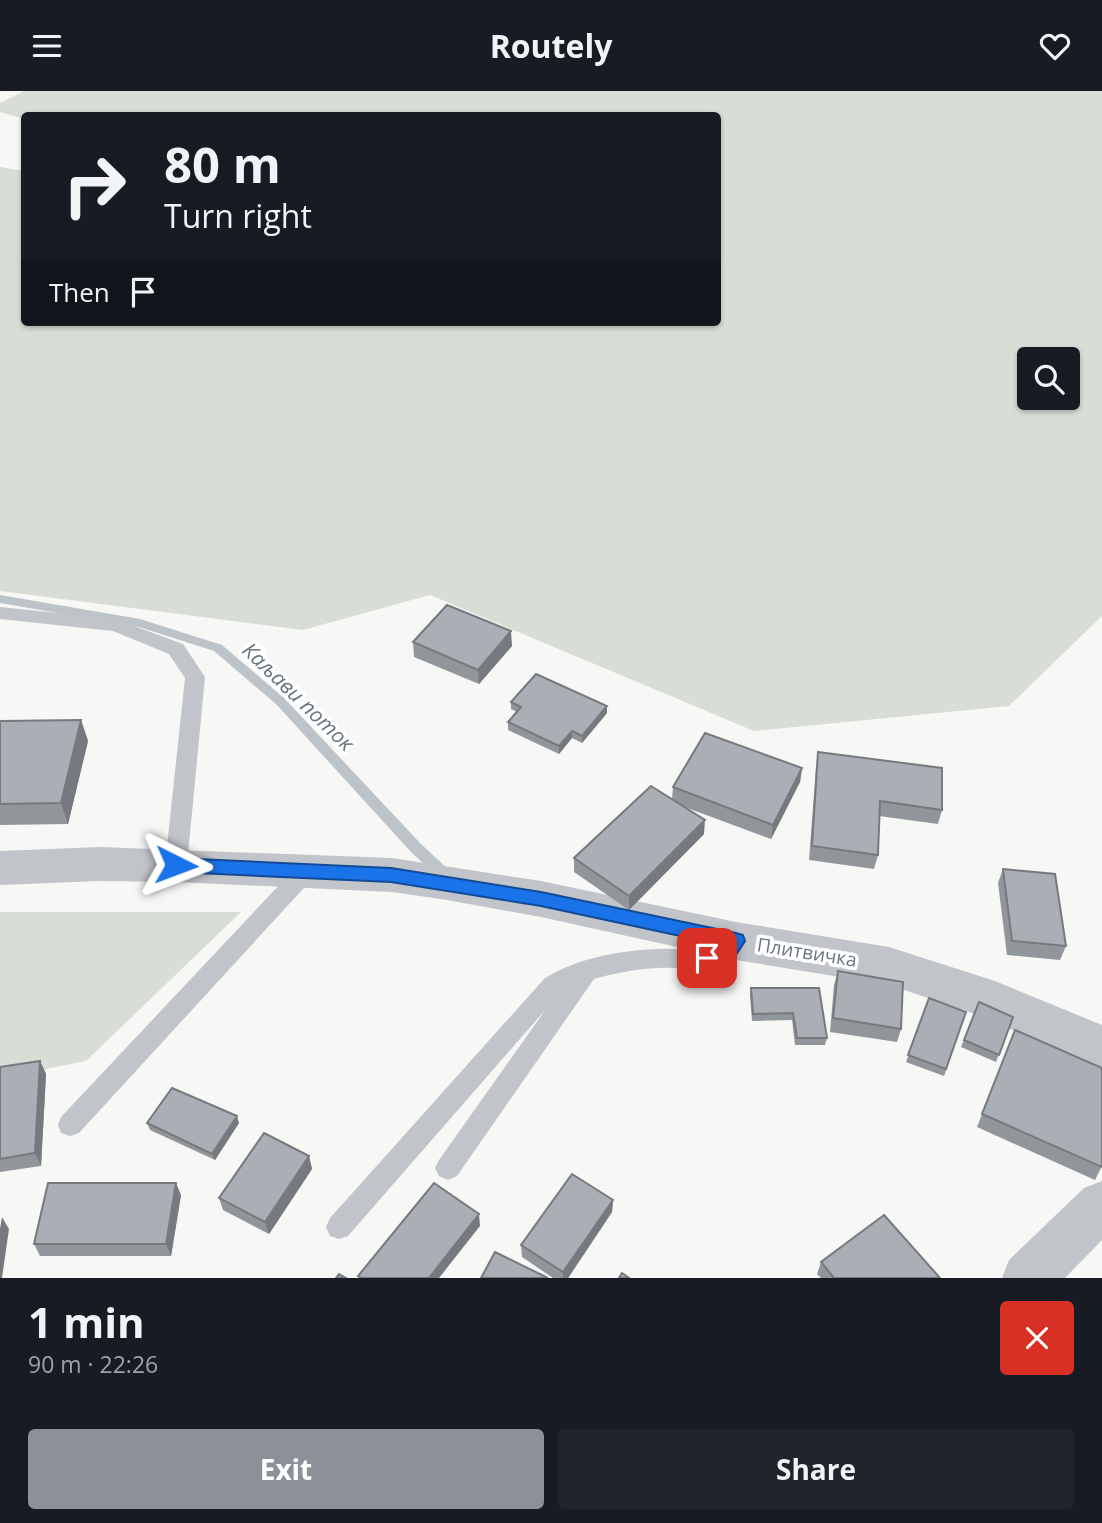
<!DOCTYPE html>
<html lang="en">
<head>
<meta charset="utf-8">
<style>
  :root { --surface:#171b24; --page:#20242c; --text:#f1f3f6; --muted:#9ea1a6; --accent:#8c9099 }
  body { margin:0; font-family:"Open Sans",sans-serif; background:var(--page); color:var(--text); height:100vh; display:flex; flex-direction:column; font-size:26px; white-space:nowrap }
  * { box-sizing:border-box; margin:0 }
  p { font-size:23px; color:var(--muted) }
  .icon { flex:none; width:38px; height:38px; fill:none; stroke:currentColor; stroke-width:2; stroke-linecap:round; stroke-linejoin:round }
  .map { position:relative; height:1187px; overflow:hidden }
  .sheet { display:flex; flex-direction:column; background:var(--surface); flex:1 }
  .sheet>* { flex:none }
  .hud { position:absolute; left:21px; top:21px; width:700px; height:214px; border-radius:7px; box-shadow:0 2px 5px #0004; background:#171b24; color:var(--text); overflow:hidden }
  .buttons { position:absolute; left:1017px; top:256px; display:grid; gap:14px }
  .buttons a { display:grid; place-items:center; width:63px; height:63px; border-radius:7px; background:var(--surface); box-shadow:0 2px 5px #0004; font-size:35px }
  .pin { position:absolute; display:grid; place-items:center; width:60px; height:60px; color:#fff; margin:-30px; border-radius:14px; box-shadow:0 4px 10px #0006 }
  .me { position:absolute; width:77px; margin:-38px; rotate:93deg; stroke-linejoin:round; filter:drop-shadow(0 0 5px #0008) }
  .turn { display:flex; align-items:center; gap:24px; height:147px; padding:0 28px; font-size:32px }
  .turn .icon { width:91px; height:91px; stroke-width:2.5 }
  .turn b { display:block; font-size:49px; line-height:60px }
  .then { display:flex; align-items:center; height:66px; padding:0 28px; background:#0003; gap:14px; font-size:26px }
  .round { display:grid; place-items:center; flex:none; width:74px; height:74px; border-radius:7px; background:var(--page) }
  .summary { display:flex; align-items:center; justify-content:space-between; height:119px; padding:0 28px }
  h1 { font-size:42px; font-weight:700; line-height:52px }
  .cta { display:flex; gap:14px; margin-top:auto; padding:14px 28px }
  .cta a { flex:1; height:80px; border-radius:7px; background:var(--accent); color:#fff; font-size:28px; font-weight:700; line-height:80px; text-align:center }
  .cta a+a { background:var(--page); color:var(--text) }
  header { display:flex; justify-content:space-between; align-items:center; height:91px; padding:0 28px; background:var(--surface); font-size:32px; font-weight:700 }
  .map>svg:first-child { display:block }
</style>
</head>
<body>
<header><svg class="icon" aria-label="menu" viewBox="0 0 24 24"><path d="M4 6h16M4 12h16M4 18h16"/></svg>Routely<svg class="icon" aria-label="heart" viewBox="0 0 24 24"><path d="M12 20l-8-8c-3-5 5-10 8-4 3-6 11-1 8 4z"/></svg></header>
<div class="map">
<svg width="1102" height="1187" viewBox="0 0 1102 1187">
  <rect width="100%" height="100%" fill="#f7f7f5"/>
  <g fill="#d8ded6" fill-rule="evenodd">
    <path d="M 24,0 L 1102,0 L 1102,525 L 1009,615 L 754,640 L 430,504 L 303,539 L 0,500 L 0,76 L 24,80 L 24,231 L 718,231 L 718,24 L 24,24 L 24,28 L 0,21 L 0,12 ZM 1029,268 L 1068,268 L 1068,306 L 1029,306 Z"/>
    <path d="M 0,821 L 241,821 L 86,970 L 0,987 Z"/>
  </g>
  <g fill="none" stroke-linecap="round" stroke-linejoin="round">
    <path fill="#bdc4c9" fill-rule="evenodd" d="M 0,504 L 140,528 L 222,554 L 284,607 L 421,753 L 450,780 L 452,784 L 450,788 L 445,790 L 440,788 L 411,761 L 276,613 L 214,560 L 139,536 L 0,512 Z"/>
    <g fill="#c1c4c8" fill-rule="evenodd">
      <path d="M 0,516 L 115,528 L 183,553 L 205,586 L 187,774 L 184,780 L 176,783 L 168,780 L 165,774 L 185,587 L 169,563 L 113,540 L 0,528 Z"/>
      <path d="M 306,771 L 314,774 L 317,780 L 314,786 L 79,1042 L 70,1045 L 61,1042 L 58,1034 L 61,1026 L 298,774 Z"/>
      <path d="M 736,842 L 744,844 L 747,851 C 744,857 740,865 735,869 C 714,883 681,875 658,877 C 636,878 615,882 594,888 L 457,1085 L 448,1089 L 439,1085 L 435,1077 L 439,1069 L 546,918 L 348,1145 L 339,1148 L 330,1145 L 326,1136 L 330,1127 L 545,887 C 578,867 621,859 660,858 C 676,857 693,860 709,857 C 721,855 725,846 736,842 Z"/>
    </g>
    <g fill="#c1c4c8" fill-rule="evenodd">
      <path d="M 100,756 L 392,767 L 541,790 L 736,831 L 889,856 L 995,890 L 1102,934 L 1102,977 L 967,920 L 889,894 L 736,869 L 541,826 L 447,809 L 392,801 L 176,791 L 100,790 L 0,794 L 0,760 Z"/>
      <path d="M 1102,1090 L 1102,1149 L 1065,1187 L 1002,1187 L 1009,1169 L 1084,1097 Z"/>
    </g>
  </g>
  <g fill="#91969b">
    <path d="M 413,551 L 512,555 L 479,593 L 414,566 Z"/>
    <path d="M 511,611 L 607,615 L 607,622 L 582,652 L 572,647 L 559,663 L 508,639 L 508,631 L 517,621 L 511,618 Z"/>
    <path d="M 81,629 L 88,650 L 68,733 L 0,734 L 0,630 Z"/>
    <path d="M 818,661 L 942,719 L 938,733 L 879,725 L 878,764 L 874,778 L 809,769 L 816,676 Z"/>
    <path d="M 802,677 L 800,691 L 771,748 L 682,715 L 704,743 L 629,819 L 574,781 L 574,767 L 672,708 L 673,696 Z"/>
    <path d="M 1003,778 L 1066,855 L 1060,869 L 1007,864 L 998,792 Z"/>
    <path d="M 838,880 L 901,938 L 897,951 L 830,941 L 834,894 Z"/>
    <path d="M 751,897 L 819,897 L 827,947 L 825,954 L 795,954 L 792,929 L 752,930 L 750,904 Z"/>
    <path d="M 929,907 L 966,921 L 944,985 L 906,971 Z"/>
    <path d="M 979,911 L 1013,926 L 996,971 L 961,956 Z"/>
    <path d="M 1015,939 L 1102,1075 L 1095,1089 L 977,1036 Z"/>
    <path d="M 40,970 L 46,983 L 41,1075 L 0,1081 L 0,976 Z"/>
    <path d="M 147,1032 L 239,1032 L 215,1069 L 150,1039 Z"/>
    <path d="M 309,1065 L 312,1078 L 269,1143 L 223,1119 L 219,1107 Z"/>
    <path d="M 181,1104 L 171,1165 L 40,1165 L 34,1153 Z"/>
    <path d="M 613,1109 L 612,1121 L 568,1187 L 553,1187 L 522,1166 L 521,1154 Z"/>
    <path d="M 821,1171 L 940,1187 L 821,1187 L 817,1183 Z"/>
  </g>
  <g fill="#767a7e">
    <path d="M 511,540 L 512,555 L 479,593 L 478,579 Z"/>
    <path d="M 607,615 L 607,622 L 582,652 L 582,645 Z"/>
    <path d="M 81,629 L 88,650 L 68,733 L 61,712 Z"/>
    <path d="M 572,640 L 572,647 L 559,663 L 559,655 Z"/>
    <path d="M 802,677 L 800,691 L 771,748 L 773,734 Z"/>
    <path d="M 705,729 L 704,743 L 629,819 L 629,805 Z"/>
    <path d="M 40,970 L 46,983 L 41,1075 L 35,1062 Z"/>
    <path d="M 237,1025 L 239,1032 L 215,1069 L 212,1063 Z"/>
    <path d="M 309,1065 L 312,1078 L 269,1143 L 265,1131 Z"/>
    <path d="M 176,1092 L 181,1104 L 171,1165 L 166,1153 Z"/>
    <path d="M 613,1109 L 612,1121 L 568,1187 L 563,1187 L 563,1181 Z"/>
    <path d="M 479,1123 L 480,1135 L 439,1187 L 429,1187 Z"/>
    <path d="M 2,1126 L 9,1138 L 2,1187 L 0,1187 L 0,1138 Z"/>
  </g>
  <g fill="#a9afb4" stroke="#767a7e" stroke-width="2">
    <path d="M 447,514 L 511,540 L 478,579 L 413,551 Z"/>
    <path d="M 536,583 L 607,615 L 582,645 L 572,640 L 559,655 L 508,631 L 521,616 L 511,611 Z"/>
    <path d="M 81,629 L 61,712 L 0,713 L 0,630 Z"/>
    <path d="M 705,642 L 802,677 L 773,734 L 673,696 Z"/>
    <path d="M 818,661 L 942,677 L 942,719 L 880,710 L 878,764 L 812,755 Z"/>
    <path d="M 651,695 L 705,729 L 629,805 L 574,767 Z"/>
    <path d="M 1003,778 L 1055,783 L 1066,855 L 1012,850 Z"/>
    <path d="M 838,880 L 903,891 L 901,938 L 833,927 Z"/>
    <path d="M 751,897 L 819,897 L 827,947 L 797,947 L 793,922 L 753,923 Z"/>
    <path d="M 929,907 L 966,921 L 946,978 L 908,964 Z"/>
    <path d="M 979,911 L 1013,926 L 999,964 L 964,949 Z"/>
    <path d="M 1015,939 L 1102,977 L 1102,1076 L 982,1023 Z"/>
    <path d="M 40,970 L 35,1062 L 0,1068 L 0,976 Z"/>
    <path d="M 172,997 L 237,1025 L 212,1063 L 147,1032 Z"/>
    <path d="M 264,1042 L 309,1065 L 265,1131 L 219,1107 Z"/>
    <path d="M 572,1083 L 613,1109 L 563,1181 L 521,1154 Z"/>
    <path d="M 48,1092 L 176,1092 L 166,1153 L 34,1153 Z"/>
    <path d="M 434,1092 L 479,1123 L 429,1187 L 361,1187 L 358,1185 Z"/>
    <path d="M 884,1124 L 940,1187 L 834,1187 L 821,1171 Z"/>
    <path d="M 495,1161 L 548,1187 L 481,1187 Z"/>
    <path d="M 622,1182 L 629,1187 L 619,1187 Z"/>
    <path d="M 339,1183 L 346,1187 L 336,1187 Z"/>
  </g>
  <path fill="#1a73e8" stroke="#114b97" stroke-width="2" d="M 176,767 L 391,777 L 541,801 L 736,842 L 743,844 L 745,850 L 734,867 L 707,875 L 700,872 L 698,867 L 700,861 L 722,854 L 541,815 L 391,791 L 176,781 L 170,779 L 167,774 L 170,769 Z"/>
  <g text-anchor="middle" stroke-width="7" stroke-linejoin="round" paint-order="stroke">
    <g font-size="19" fill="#6a7582" stroke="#fff">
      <text transform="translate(807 861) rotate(9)" y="7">Плитвичка</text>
    </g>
    <g font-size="21" font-style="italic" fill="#66767e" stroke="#fff">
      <text transform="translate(298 606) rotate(44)" y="7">Каљави поток</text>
    </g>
  </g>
</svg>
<div class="buttons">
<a><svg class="icon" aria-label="search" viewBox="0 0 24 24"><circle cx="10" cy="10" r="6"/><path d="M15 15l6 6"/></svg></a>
</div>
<div class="pin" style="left:707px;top:867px;background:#d93025"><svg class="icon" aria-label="arrive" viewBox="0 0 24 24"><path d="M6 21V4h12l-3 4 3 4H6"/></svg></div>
<svg class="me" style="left:176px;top:774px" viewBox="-20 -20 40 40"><path d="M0-17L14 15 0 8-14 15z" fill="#1a73e8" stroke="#fff" stroke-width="4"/></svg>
<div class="hud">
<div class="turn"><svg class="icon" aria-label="right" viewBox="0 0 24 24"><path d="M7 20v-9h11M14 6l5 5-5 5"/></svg><div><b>80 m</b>Turn right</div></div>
<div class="then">Then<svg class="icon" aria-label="arrive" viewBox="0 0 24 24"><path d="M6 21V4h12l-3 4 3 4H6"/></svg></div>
</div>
</div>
<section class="sheet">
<div class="summary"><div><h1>1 min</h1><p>90 m · 22:26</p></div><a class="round" style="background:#d93025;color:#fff"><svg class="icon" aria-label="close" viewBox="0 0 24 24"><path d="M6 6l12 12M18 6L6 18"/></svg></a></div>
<div class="cta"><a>Exit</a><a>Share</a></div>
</section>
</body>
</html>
